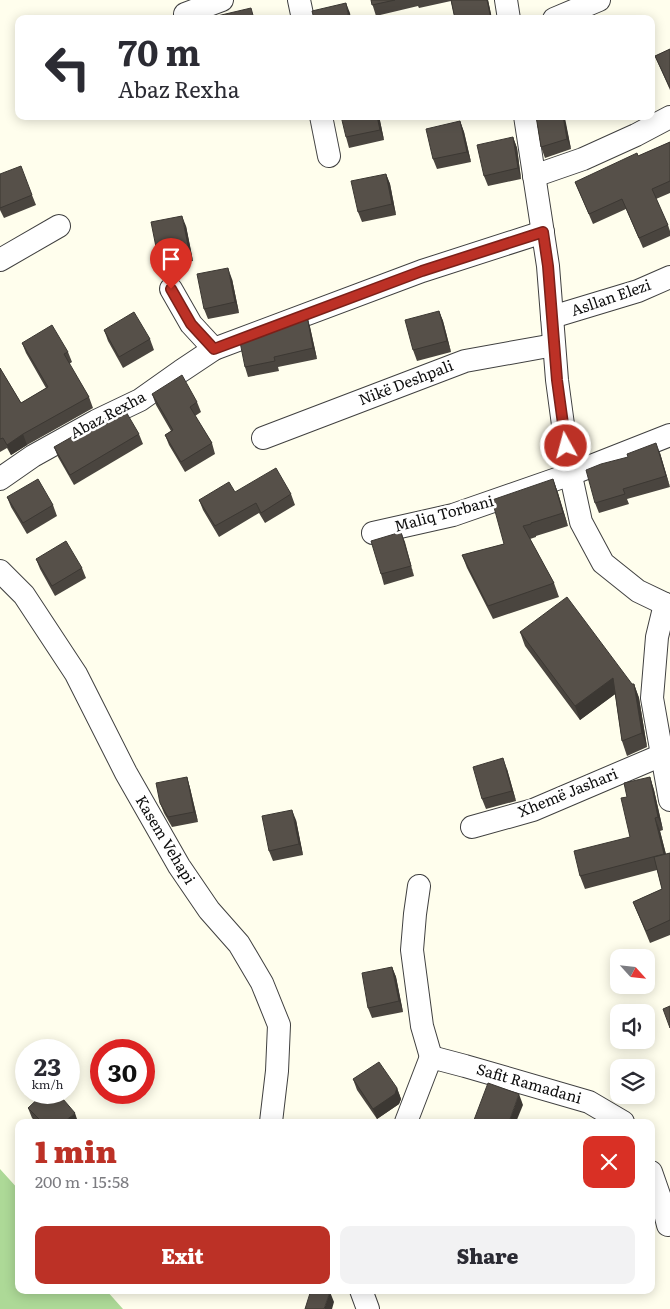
<!DOCTYPE html>
<html lang="en">
<head>
<meta charset="utf-8">
<style>
  :root { --surface:#fff; --page:#f2f2f3; --text:#2b2b33; --muted:#7c7c81; --accent:#bc3126 }
  body { margin:0; font-family:Literata,serif; background:var(--page); color:var(--text); height:100vh; display:flex; flex-direction:column; font-size:19px; white-space:nowrap }
  * { box-sizing:border-box; margin:0 }
  p { font-size:16px; color:var(--muted) }
  .icon { flex:none; width:28px; height:28px; fill:none; stroke:currentColor; stroke-width:2; stroke-linecap:round; stroke-linejoin:round }
  .map { position:relative; flex:1; overflow:hidden }
  .panel { position:absolute; left:15px; top:1119px; width:640px; height:175px; display:flex; flex-direction:column; background:var(--surface); border-radius:10px; box-shadow:0 2px 12px #0003 }
  .panel>* { flex:none }
  .banner { position:absolute; left:15px; top:15px; width:640px; height:105px; border-radius:10px; box-shadow:0 2px 12px #0003; background:#fff; color:var(--text); overflow:hidden }
  .needle { width:32px; rotate:117deg }
  .buttons { position:absolute; left:610px; top:949px; display:grid; gap:10px }
  .buttons a { display:grid; place-items:center; width:45px; height:45px; border-radius:10px; background:var(--surface); box-shadow:0 2px 12px #0003; font-size:25px }
  .speed { position:absolute; left:15px; top:1039px; display:flex; gap:10px; font-size:25px; font-weight:700; text-align:center }
  .speed>* { display:grid; place-content:center; width:65px; height:65px; border-radius:50%; background:var(--surface); box-shadow:0 2px 12px #0003; line-height:1 }
  .speed small { font-size:12px; font-weight:400 }
  .speed .limit { border:8px solid #d22; background:#fff; color:#111 }
  .pin { position:absolute; display:grid; place-items:center; width:42px; height:42px; color:#fff; margin:-51px -21px; border-radius:50% 50% 50% 0; rotate:-45deg; box-shadow:0 0 5px #0007 }
  .pin .icon { rotate:45deg }
  .me { position:absolute; width:55px; margin:-28px; rotate:353deg; stroke-linejoin:round; filter:drop-shadow(0 0 4px #0008) }
  .turn { display:flex; align-items:center; gap:18px; height:105px; padding:0 20px; font-size:22px }
  .turn .icon { width:65px; height:65px; stroke-width:2.5 }
  .turn b { display:block; font-size:35px; line-height:42px }
  .round { display:grid; place-items:center; flex:none; width:52px; height:52px; border-radius:10px; background:var(--page) }
  .summary { display:flex; align-items:center; justify-content:space-between; height:85px; padding:0 20px }
  h1 { font-size:30px; font-weight:800; line-height:38px; color:var(--accent) }
  .cta { display:flex; gap:10px; margin-top:auto; padding:10px 20px }
  .cta a { flex:1; height:58px; border-radius:10px; background:var(--accent); color:#fff; font-size:20px; font-weight:800; line-height:58px; text-align:center }
  .cta a+a { background:var(--page); color:var(--text) }
  .map>svg:first-child { display:block }
</style>
</head>
<body>
<div class="map">
<svg width="670" height="1309" viewBox="0 0 670 1309">
  <rect width="100%" height="100%" fill="#fffeed"/>
  <path fill="#add997" d="M 0,1169 L 19,1190 L 19,1290 L 106,1290 L 123,1309 L 0,1309 Z"/>
  <g fill="none" stroke-linecap="round" stroke-linejoin="round">
    <g stroke="#404040" stroke-width="24">
      <g id="minor">
        <path d="M 299,0 L 303,19"/>
        <path d="M 506,0 L 509,19"/>
        <path d="M 185,14 L 222,0"/>
        <path d="M 554,19 L 599,0"/>
        <path d="M 321,116 L 329,156"/>
        <path d="M 525,116 L 548,266 L 557,380 L 568,462 L 581,522 L 603,563 L 638,591 L 665,604"/>
        <path d="M 534,176 L 583,159 L 636,135 L 670,117"/>
        <path d="M 0,260 L 59,226"/>
        <path d="M 171,289 L 191,324 L 214,349"/>
        <path d="M 552,317 L 638,291 L 670,277"/>
        <path d="M 263,438 L 465,361 L 554,345"/>
        <path d="M 0,479 L 33,456 L 96,421 L 140,400 L 181,371 L 214,349 L 422,271 L 543,232"/>
        <path d="M 373,533 L 453,515 L 571,474 L 670,435"/>
        <path d="M 0,571 L 24,595 L 76,674 L 126,773 L 179,866 L 209,910 L 239,944 L 262,983 L 279,1025 L 277,1071 L 271,1122"/>
        <path d="M 665,604 L 657,637 L 652,698 L 670,800"/>
        <path d="M 472,827 L 533,810 L 662,755"/>
        <path d="M 419,886 L 415,914 L 412,950 L 422,1026 L 431,1057"/>
        <path d="M 406,1122 L 431,1057 L 465,1066 L 589,1102 L 623,1122"/>
        <path d="M 651,1172 L 664,1209 L 668,1225"/>
        <path d="M 361,1290 L 368,1309"/>
      </g>
    </g>
    <use href="#minor" stroke="#fff" stroke-width="22"/>
  </g>
  <g fill="#4a453f">
    <path d="M 371,0 L 488,0 L 492,19 L 455,19 L 451,1 L 419,8 L 418,6 L 376,16 Z"/>
    <path d="M 670,49 L 670,90 L 655,56 Z"/>
    <path d="M 379,116 L 384,140 L 349,148 L 346,137 Z"/>
    <path d="M 536,116 L 564,116 L 571,149 L 545,158 L 541,147 Z"/>
    <path d="M 460,121 L 464,132 L 471,162 L 437,169 L 433,159 Z"/>
    <path d="M 513,137 L 517,148 L 521,179 L 488,186 L 484,176 Z"/>
    <path d="M 670,142 L 670,193 L 656,199 L 668,225 L 670,231 L 670,236 L 643,248 L 626,209 L 593,224 L 575,182 L 638,156 Z"/>
    <path d="M 0,174 L 32,195 L 36,205 L 4,218 L 0,210 Z"/>
    <path d="M 386,174 L 390,184 L 396,215 L 362,222 L 358,212 Z"/>
    <path d="M 186,226 L 193,261 L 162,267 L 158,257 Z"/>
    <path d="M 232,279 L 239,313 L 208,319 L 204,309 Z"/>
    <path d="M 439,311 L 443,321 L 451,352 L 417,361 L 413,350 Z"/>
    <path d="M 307,316 L 310,327 L 317,359 L 278,367 L 279,371 L 248,377 L 245,367 Z"/>
    <path d="M 104,330 L 150,339 L 154,350 L 123,368 L 108,341 Z"/>
    <path d="M 22,343 L 68,352 L 72,362 L 69,364 L 89,397 L 93,408 L 27,445 L 11,455 L 7,448 L 0,452 L 0,368 L 21,403 L 46,388 L 26,353 Z"/>
    <path d="M 152,394 L 197,402 L 201,412 L 195,416 L 212,443 L 215,454 L 185,472 L 169,445 L 165,435 L 171,431 L 156,405 Z"/>
    <path d="M 139,434 L 143,444 L 74,485 L 58,457 L 54,447 Z"/>
    <path d="M 660,453 L 670,487 L 627,499 L 629,504 L 599,513 L 595,503 Z"/>
    <path d="M 553,479 L 558,493 L 568,526 L 536,536 L 536,537 L 530,539 L 554,583 L 559,597 L 493,619 L 467,568 L 462,555 L 504,544 Z"/>
    <path d="M 235,492 L 291,494 L 295,505 L 265,523 L 259,513 L 219,537 L 203,510 L 199,500 Z"/>
    <path d="M 7,497 L 53,505 L 57,516 L 27,534 L 11,507 Z"/>
    <path d="M 401,532 L 414,576 L 384,585 L 381,574 Z"/>
    <path d="M 36,559 L 82,568 L 86,578 L 55,596 L 40,569 Z"/>
    <path d="M 520,632 L 632,684 L 634,684 L 639,698 L 647,747 L 627,756 L 622,741 L 615,694 L 580,720 L 525,646 Z"/>
    <path d="M 507,769 L 516,801 L 486,809 L 482,799 Z"/>
    <path d="M 187,777 L 190,788 L 198,822 L 172,827 L 164,813 L 160,803 Z"/>
    <path d="M 650,777 L 654,790 L 663,830 L 660,831 L 666,854 L 670,853 L 670,935 L 650,943 L 633,902 L 662,889 L 657,870 L 585,889 L 580,876 L 630,837 L 627,797 Z"/>
    <path d="M 296,820 L 303,855 L 273,861 L 269,851 Z"/>
    <path d="M 392,967 L 396,977 L 403,1012 L 372,1018 L 368,1008 Z"/>
    <path d="M 353,1079 L 397,1088 L 401,1099 L 399,1104 L 377,1119 L 357,1090 Z"/>
    <path d="M 28,1108 L 78,1122 L 36,1122 L 32,1118 Z"/>
  </g>
  <g fill="#3c3833">
    <path d="M 487,0 L 488,0 L 492,19 L 491,19 Z"/>
    <path d="M 346,3 L 350,13 L 351,19 L 349,19 Z"/>
    <path d="M 377,116 L 379,116 L 384,140 L 380,130 Z"/>
    <path d="M 563,116 L 564,116 L 565,118 L 571,149 L 567,139 Z"/>
    <path d="M 460,121 L 464,132 L 471,162 L 467,152 Z"/>
    <path d="M 513,137 L 517,148 L 521,179 L 518,168 Z"/>
    <path d="M 386,174 L 390,184 L 396,215 L 392,204 Z"/>
    <path d="M 182,216 L 186,226 L 193,261 L 189,250 Z"/>
    <path d="M 228,268 L 232,279 L 239,313 L 235,302 Z"/>
    <path d="M 439,311 L 443,321 L 451,352 L 447,341 Z"/>
    <path d="M 307,316 L 310,327 L 317,359 L 313,348 Z"/>
    <path d="M 23,434 L 27,445 L 11,455 L 7,445 Z"/>
    <path d="M 656,443 L 660,453 L 670,487 L 666,476 Z"/>
    <path d="M 553,479 L 558,493 L 568,526 L 563,513 Z"/>
    <path d="M 401,532 L 405,542 L 414,576 L 411,566 Z"/>
    <path d="M 613,678 L 618,692 L 580,720 L 575,706 Z"/>
    <path d="M 634,684 L 639,698 L 647,747 L 642,733 Z"/>
    <path d="M 503,758 L 507,769 L 516,801 L 512,791 Z"/>
    <path d="M 187,777 L 190,788 L 198,822 L 194,812 Z"/>
    <path d="M 650,777 L 654,790 L 663,830 L 658,817 Z"/>
    <path d="M 292,810 L 296,820 L 303,855 L 299,844 Z"/>
    <path d="M 655,818 L 660,831 L 669,867 L 664,854 Z"/>
    <path d="M 392,967 L 396,977 L 403,1012 L 399,1001 Z"/>
    <path d="M 397,1088 L 401,1099 L 399,1104 L 377,1119 L 373,1109 Z"/>
    <path d="M 519,1094 L 523,1105 L 516,1122 L 509,1122 Z"/>
    <path d="M 75,1113 L 78,1122 L 64,1122 Z"/>
    <path d="M 330,1292 L 334,1302 L 332,1309 L 324,1309 Z"/>
  </g>
  <g fill="#565049" stroke="#3c3833">
    <path d="M 371,0 L 395,0 L 372,5 Z"/>
    <path d="M 451,0 L 487,0 L 491,19 L 455,19 Z"/>
    <path d="M 346,3 L 349,19 L 314,19 L 312,11 Z"/>
    <path d="M 251,8 L 254,19 L 218,19 L 217,16 Z"/>
    <path d="M 670,49 L 670,88 L 655,56 Z"/>
    <path d="M 341,116 L 377,116 L 380,130 L 346,137 Z"/>
    <path d="M 536,116 L 563,116 L 567,139 L 541,147 Z"/>
    <path d="M 460,121 L 467,152 L 433,159 L 426,129 Z"/>
    <path d="M 513,137 L 518,168 L 484,176 L 477,145 Z"/>
    <path d="M 670,142 L 670,181 L 652,189 L 668,225 L 639,238 L 622,199 L 589,214 L 575,182 L 637,153 L 638,156 Z"/>
    <path d="M 21,166 L 32,195 L 0,208 L 0,174 Z"/>
    <path d="M 386,174 L 392,204 L 358,212 L 351,181 Z"/>
    <path d="M 182,216 L 189,250 L 158,257 L 151,222 Z"/>
    <path d="M 228,268 L 235,302 L 204,309 L 197,274 Z"/>
    <path d="M 439,311 L 447,341 L 413,350 L 405,320 Z"/>
    <path d="M 134,312 L 150,339 L 119,357 L 104,330 Z"/>
    <path d="M 307,316 L 313,348 L 274,357 L 275,361 L 245,367 L 240,342 Z"/>
    <path d="M 52,325 L 68,352 L 64,354 L 89,397 L 23,434 L 7,445 L 3,438 L 0,439 L 0,368 L 21,403 L 48,387 L 22,343 Z"/>
    <path d="M 182,375 L 197,402 L 190,407 L 212,443 L 181,462 L 165,435 L 173,430 L 152,394 Z"/>
    <path d="M 125,410 L 139,434 L 70,475 L 54,447 L 98,422 Z"/>
    <path d="M 656,443 L 666,476 L 623,489 L 625,494 L 595,503 L 586,470 L 601,464 L 628,457 L 627,454 Z"/>
    <path d="M 276,468 L 291,494 L 261,513 L 256,503 L 215,526 L 199,500 L 229,482 L 235,492 Z"/>
    <path d="M 38,479 L 53,505 L 23,523 L 7,497 Z"/>
    <path d="M 553,479 L 563,513 L 531,523 L 531,524 L 523,526 L 554,583 L 488,606 L 462,555 L 504,544 L 492,500 Z"/>
    <path d="M 401,532 L 411,566 L 381,574 L 371,541 Z"/>
    <path d="M 66,541 L 82,568 L 52,586 L 36,559 Z"/>
    <path d="M 567,597 L 632,684 L 634,684 L 642,733 L 622,741 L 613,678 L 575,706 L 520,632 Z"/>
    <path d="M 503,758 L 512,791 L 482,799 L 473,767 Z"/>
    <path d="M 187,777 L 194,812 L 168,817 L 160,803 L 156,783 Z"/>
    <path d="M 650,777 L 658,817 L 655,818 L 664,854 L 580,876 L 574,851 L 630,837 L 621,798 L 627,797 L 624,783 Z"/>
    <path d="M 292,810 L 299,844 L 269,851 L 262,816 Z"/>
    <path d="M 670,853 L 670,920 L 646,931 L 633,902 L 662,889 L 654,857 Z"/>
    <path d="M 392,967 L 399,1001 L 368,1008 L 362,973 Z"/>
    <path d="M 670,1006 L 670,1028 L 663,1009 Z"/>
    <path d="M 379,1062 L 397,1088 L 395,1094 L 373,1109 L 353,1079 Z"/>
    <path d="M 488,1083 L 519,1094 L 509,1122 L 482,1122 L 474,1120 Z"/>
    <path d="M 45,1092 L 57,1092 L 75,1113 L 64,1122 L 42,1122 L 28,1108 Z"/>
    <path d="M 311,1290 L 325,1290 L 330,1292 L 324,1309 L 305,1309 Z"/>
  </g>
  <g fill="none" stroke-linecap="round" stroke-linejoin="round">
    <g stroke="#7a2019" stroke-width="12">
      <path id="route" d="M 171,289 L 191,324 L 214,349 L 422,271 L 543,232 L 548,266 L 557,380 L 566,446"/>
    </g>
    <use href="#route" stroke="#bc3126" stroke-width="9"/>
  </g>
  <g text-anchor="middle" stroke-width="5" stroke-linejoin="round" paint-order="stroke">
    <g font-size="15" fill="#0d0d0d" stroke="#fff">
      <text transform="translate(611 298) rotate(-19)" y="5">Asllan Elezi</text>
      <text transform="translate(406 383) rotate(-21)" y="5">Nikë Deshpali</text>
      <text transform="translate(108 415) rotate(-28)" y="5">Abaz Rexha</text>
      <text transform="translate(444 514) rotate(-15)" y="5">Maliq Torbani</text>
      <text transform="translate(568 793) rotate(-22)" y="5">Xhemë Jashari</text>
      <text transform="translate(165 840) rotate(59)" y="5">Kasem Vehapi</text>
      <text transform="translate(529 1084) rotate(16)" y="5">Safit Ramadani</text>
    </g>
  </g>
</svg>
<div class="buttons">
<a><svg class="needle" viewBox="-14 -14 28 28"><path d="M0-13l5 13h-10z" fill="#e53935"/><path d="M0 13l5-13h-10z" fill="#7c7c81"/></svg></a>
<a><svg class="icon" aria-label="sound" viewBox="0 0 24 24"><path d="M4 9h4l5-4v14l-5-4H4zM17 9q2 3 0 6"/></svg></a>
<a><svg class="icon" aria-label="layers" viewBox="0 0 24 24"><path d="M12 4l9 5-9 5-9-5zM3 14l9 5 9-5"/></svg></a>
</div>
<div class="speed"><div>23<small>km/h</small></div><div class="limit">30</div></div>
<div class="pin" style="left:171px;top:289px;background:#d93025"><svg class="icon" aria-label="arrive" viewBox="0 0 24 24"><path d="M6 21V4h12l-3 4 3 4H6"/></svg></div>
<svg class="me" style="left:566px;top:446px" viewBox="-20 -20 40 40"><circle r="17" fill="#bc3126" stroke="#fff" stroke-width="3"/><path d="M0-11L8 9 0 5-8 9z" fill="#fff"/></svg>
<div class="banner">
<div class="turn"><svg class="icon" aria-label="left" viewBox="0 0 24 24"><path d="M17 20v-9H6M10 6l-5 5 5 5"/></svg><div><b>70 m</b>Abaz Rexha</div></div>
</div>
<section class="panel">
<div class="summary"><div><h1>1 min</h1><p>200 m · 15:58</p></div><a class="round" style="background:#d93025;color:#fff"><svg class="icon" aria-label="close" viewBox="0 0 24 24"><path d="M6 6l12 12M18 6L6 18"/></svg></a></div>
<div class="cta"><a>Exit</a><a>Share</a></div>
</section>
</div>
</body>
</html>
